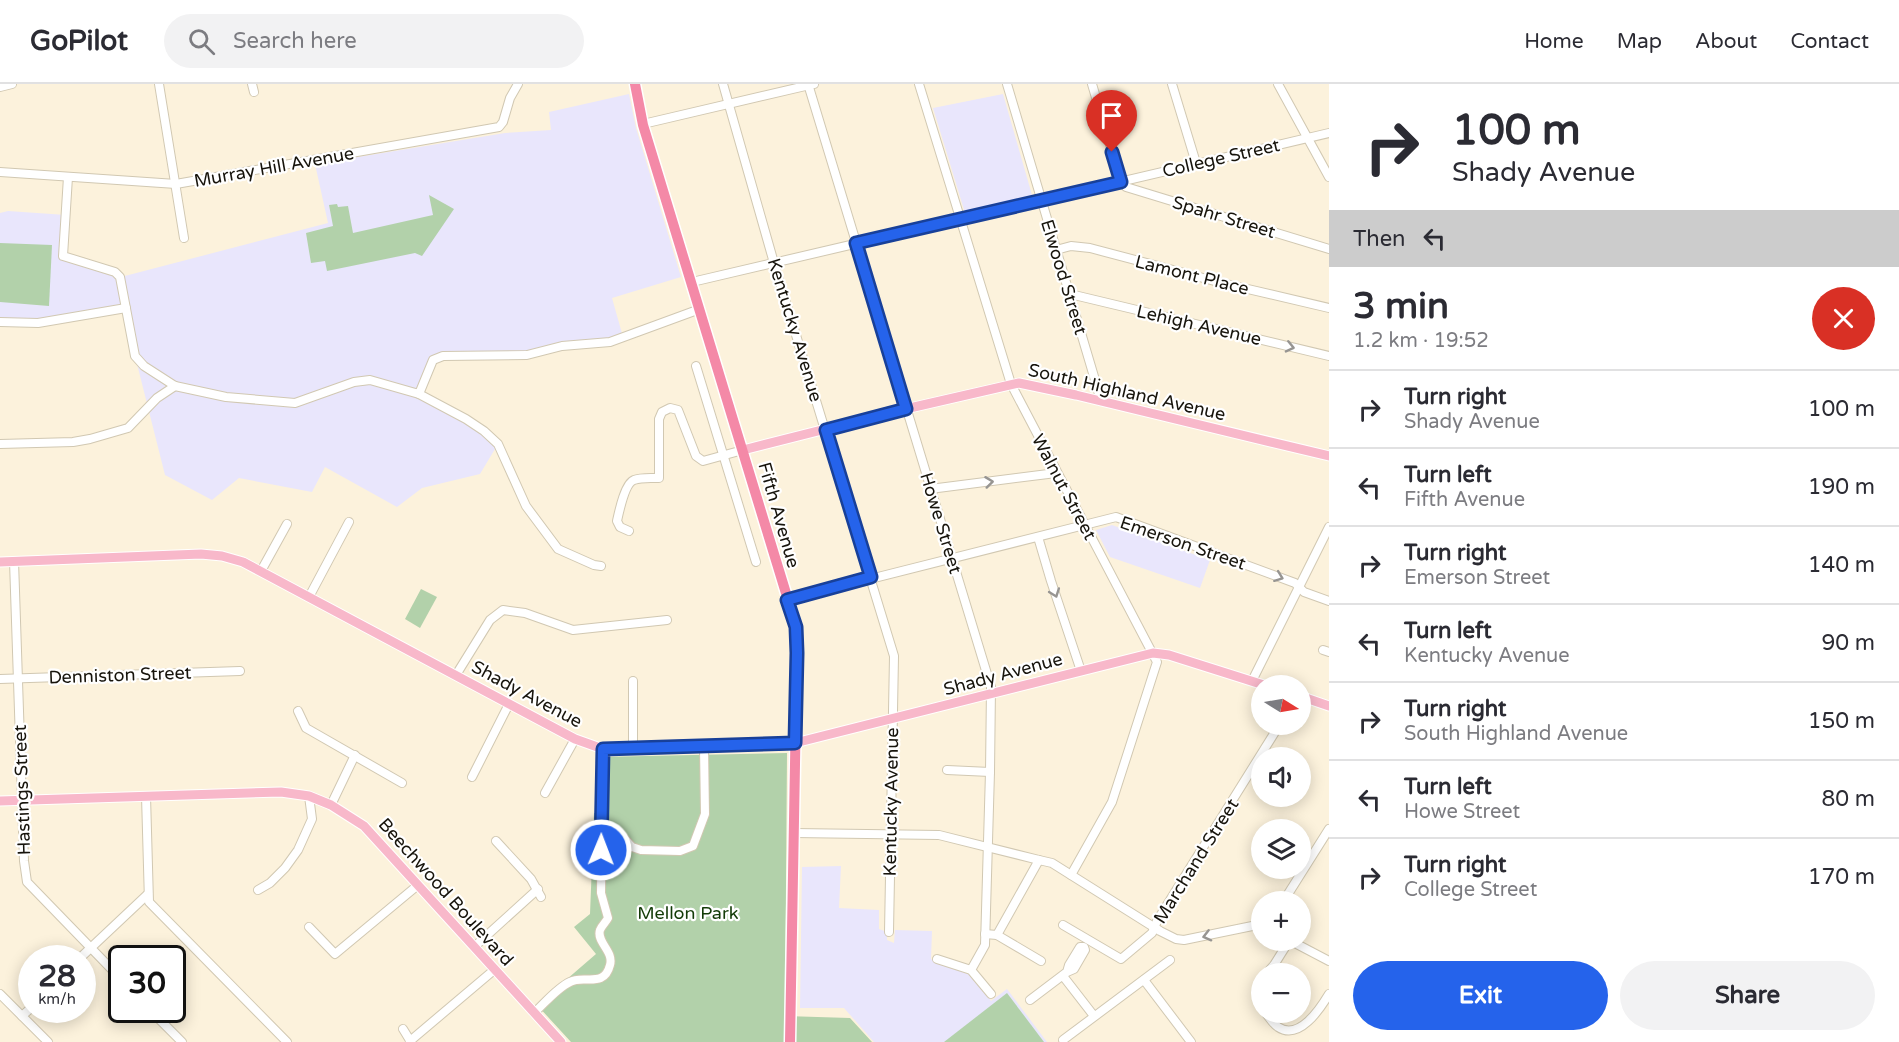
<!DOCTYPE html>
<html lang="en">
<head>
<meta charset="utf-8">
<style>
  :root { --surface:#fff; --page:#f2f2f3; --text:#2b2b33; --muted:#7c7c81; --line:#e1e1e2; --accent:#2563eb }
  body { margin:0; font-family:"Varela Round",sans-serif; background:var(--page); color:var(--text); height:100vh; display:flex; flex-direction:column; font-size:22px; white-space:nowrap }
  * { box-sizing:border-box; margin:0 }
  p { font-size:20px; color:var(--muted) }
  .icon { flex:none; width:33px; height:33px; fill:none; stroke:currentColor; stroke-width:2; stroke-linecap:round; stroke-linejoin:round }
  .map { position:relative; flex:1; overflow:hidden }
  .panel { display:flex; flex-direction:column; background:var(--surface); width:570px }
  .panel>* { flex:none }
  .banner { background:#fff; color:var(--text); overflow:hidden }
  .needle { width:39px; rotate:101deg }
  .buttons { position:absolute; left:1251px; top:591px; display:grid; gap:12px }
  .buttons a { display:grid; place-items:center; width:60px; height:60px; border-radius:50%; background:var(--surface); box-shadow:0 3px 15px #0003; font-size:30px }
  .speed { position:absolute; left:18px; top:861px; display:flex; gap:12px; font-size:30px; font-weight:700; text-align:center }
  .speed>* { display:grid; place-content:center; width:78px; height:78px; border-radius:50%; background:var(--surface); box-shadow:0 3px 15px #0003; line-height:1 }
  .speed small { font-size:15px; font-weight:400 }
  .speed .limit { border:3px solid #111; border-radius:9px; background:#fff; color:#111 }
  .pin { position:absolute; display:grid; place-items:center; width:51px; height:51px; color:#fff; margin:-62px -26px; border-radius:50% 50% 50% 0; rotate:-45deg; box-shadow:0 0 6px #0007 }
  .pin .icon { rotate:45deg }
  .me { position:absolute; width:66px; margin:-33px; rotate:1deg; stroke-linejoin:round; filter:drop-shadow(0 0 4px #0008) }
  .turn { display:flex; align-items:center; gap:21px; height:126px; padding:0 24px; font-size:27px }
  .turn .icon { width:78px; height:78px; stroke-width:2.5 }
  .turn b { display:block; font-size:42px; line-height:51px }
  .then { display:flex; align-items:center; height:57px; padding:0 24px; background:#0003; gap:12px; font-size:22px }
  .round { display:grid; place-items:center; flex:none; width:63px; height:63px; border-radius:32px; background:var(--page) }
  .head { display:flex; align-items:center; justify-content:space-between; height:102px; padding:0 24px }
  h1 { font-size:36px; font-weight:800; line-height:45px }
  .button { display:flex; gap:12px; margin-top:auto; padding:12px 24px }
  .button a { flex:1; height:69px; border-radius:36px; background:var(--accent); color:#fff; font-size:24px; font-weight:800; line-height:69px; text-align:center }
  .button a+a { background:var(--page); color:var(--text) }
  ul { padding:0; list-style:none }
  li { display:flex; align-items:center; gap:18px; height:78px; padding:0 24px; border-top:2px solid var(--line) }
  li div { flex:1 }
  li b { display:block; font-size:22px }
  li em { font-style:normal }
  header { display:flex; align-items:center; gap:36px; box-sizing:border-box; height:84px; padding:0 30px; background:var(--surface); border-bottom:2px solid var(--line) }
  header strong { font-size:28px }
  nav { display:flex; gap:33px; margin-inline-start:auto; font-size:21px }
  .search { width:420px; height:54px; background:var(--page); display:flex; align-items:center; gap:15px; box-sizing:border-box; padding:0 21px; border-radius:33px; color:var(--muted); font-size:22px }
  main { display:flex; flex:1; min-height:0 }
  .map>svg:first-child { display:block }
</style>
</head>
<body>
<header>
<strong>GoPilot</strong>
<div class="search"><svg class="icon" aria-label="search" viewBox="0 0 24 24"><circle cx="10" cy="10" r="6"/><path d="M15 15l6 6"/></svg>Search here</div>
<nav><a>Home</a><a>Map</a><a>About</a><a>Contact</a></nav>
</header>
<main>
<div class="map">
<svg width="1329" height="958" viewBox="0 0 1329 958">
  <rect width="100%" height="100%" fill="#fcf2dc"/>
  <g fill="#e9e6fc">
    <path d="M 629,10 L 636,44 L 681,193 L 612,214 L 623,253 L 527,271 L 433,276 L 419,310 L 466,335 L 498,360 L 480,390 L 422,404 L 397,423 L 325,383 L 312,408 L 239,394 L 212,416 L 165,391 L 135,272 L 126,225 L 38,239 L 0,238 L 0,129 L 8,127 L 66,131 L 63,172 L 121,193 L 328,139 L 315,80 L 505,49 L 551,46 L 549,28 Z"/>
    <path d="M 1003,10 L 1032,111 L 965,129 L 933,24 Z"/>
    <path d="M 1112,441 L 1210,476 L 1200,504 L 1110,473 L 1096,446 Z"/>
    <path d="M 841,782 L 839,824 L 879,826 L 879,845 L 887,848 L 887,856 L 894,859 L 895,846 L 932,847 L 931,875 L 975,893 L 991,917 L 1007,905 L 1047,958 L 874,958 L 844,924 L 800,924 L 802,783 Z"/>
  </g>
  <g fill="#b2d1aa">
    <path d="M 429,111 L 454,125 L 422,172 L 415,169 L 327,187 L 325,177 L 311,179 L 306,149 L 333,142 L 329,121 L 337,120 L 338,123 L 348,122 L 353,149 L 433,131 Z"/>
    <path d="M 0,159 L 52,161 L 49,222 L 0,218 Z"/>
    <path d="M 421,505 L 437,513 L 420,544 L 405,535 Z"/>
    <path d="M 787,669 L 785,932 L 850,934 L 872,958 L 571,958 L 537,921 L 596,870 L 574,843 L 590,830 L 594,729 L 599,729 L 599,673 Z"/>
    <path d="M 1007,909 L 1044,958 L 944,958 Z"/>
  </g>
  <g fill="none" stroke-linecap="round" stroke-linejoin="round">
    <g stroke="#d1c8b2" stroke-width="10">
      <g id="minor">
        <path d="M 159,0 L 184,154"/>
        <path d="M 252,0 L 254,8"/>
        <path d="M 723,0 L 774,179 L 894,572 L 889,848"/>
        <path d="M 808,0 L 991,603 L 990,688 L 985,861 L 971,886"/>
        <path d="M 919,0 L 1011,300 L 1157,578 L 1112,718 L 1071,791"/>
        <path d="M 1007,0 L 1098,306 L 1100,317"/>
        <path d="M 1092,0 L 1121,98 L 1126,103 L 1329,165"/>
        <path d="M 1172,0 L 1196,79"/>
        <path d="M 1278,0 L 1329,93"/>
        <path d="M 0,3 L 12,0"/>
        <path d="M 643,40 L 814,0"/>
        <path d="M 0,88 L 176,100 L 499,43 L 503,38 L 510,14 L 518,0"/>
        <path d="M 68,93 L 63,172 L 115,188 L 120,193 L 135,272 L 144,282 L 175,302 L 226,313 L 295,319 L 354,298 L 370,296 L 419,310 L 433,276 L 443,272 L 527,271 L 562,262 L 610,258 L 700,225"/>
        <path d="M 1056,166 L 1071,162 L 1090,164 L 1222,199 L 1329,224"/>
        <path d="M 692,198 L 1329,49"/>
        <path d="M 1070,210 L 1329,272"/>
        <path d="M 0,238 L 38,239 L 126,224"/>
        <path d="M 696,282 L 756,478"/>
        <path d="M 419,310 L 466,335 L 484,347 L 498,360 L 526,422 L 558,465 L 594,481 L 601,482"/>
        <path d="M 0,360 L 73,358 L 90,355 L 128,344 L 157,314 L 175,302"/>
        <path d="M 930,405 L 1056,389"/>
        <path d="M 629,447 L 620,443 L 617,437 C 619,428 625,399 634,396 C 641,393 652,394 659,394 L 659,335 L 662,328 L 670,324 L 678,326 L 696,372 L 703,377 L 743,366"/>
        <path d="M 1038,453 L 1051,497 L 1081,587"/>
        <path d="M 14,477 L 24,777 L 27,798 L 122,896"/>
        <path d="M 261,487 L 287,440"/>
        <path d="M 309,513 L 349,438"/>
        <path d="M 787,516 L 1116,433 L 1295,499 L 1304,508 L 1329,517"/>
        <path d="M 1323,566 L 1329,568"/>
        <path d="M 456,591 L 490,536 L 503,526 L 525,529 L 573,546 L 667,536"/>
        <path d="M 0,595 L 240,587"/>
        <path d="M 633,597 L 633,665"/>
        <path d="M 1252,597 L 1329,443"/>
        <path d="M 298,627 L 306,644 L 402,699"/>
        <path d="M 947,686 L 990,688"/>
        <path d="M 472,693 L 509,620"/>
        <path d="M 545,709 L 575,655"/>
        <path d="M 146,712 L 149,818 L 287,958"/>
        <path d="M 331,721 L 355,671"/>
        <path d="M 601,749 L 621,751 L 632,763 L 641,766 L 680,767 L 693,762 L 705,730 L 704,663"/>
        <path d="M 794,749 L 939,751 L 1039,776 L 1052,779 L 1160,847 L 1176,855 L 1184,856 L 1262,840"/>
        <path d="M 496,757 L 531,795 L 541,813"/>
        <path d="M 258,806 L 270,799 L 285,784 L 298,766 L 312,735 L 309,712"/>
        <path d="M 1283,818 L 1329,745"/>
        <path d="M 1063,841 L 1121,875 L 1152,849 L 1157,837 L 1280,640"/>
        <path d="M 309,843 L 335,870 L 418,801"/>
        <path d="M 985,850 L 997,851 L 1041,877"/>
        <path d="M 997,851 L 1039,776"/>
        <path d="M 1276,856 L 1278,858 L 1289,857"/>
        <path d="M 1289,856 L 1329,877"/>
        <path d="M 474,863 L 538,805"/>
        <path d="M 80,874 L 148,810"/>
        <path d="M 937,875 L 971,886 L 991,910"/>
        <path d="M 1266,890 L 1274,881 L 1289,857"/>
        <path d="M 1063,892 L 1094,932"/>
        <path d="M 1144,896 L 1191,958"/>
        <path d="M 1262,898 C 1257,908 1254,914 1262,923"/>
        <path d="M 0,910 L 48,958"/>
        <path d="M 1030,916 L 1067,888 L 1074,885 L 1085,866 L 1084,863 L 1080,863 L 1069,881 L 1067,888"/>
        <path d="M 150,926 L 182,958"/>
        <path d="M 1265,928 C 1269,933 1273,940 1278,943 C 1299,957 1320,925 1329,910"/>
        <path d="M 534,929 C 545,919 557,904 570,898 C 583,890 604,905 610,881 C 614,867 596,858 600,846 C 602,841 606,838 608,834 L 601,809 L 603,665"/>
        <path d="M 22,932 L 32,923"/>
        <path d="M 403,945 L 411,958"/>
        <path d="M 1063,956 L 1170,876"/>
        <path d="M 410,957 L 494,886"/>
      </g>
    </g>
    <g stroke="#fff" stroke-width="11">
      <g id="major">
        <path d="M 743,366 L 901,326 L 1019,299 L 1076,311 L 1329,372"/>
        <path d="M 0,478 L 201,470 L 222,472 L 243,478 L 575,655 L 603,665 L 795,659 L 1153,569 L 1169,571 L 1267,602"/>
        <path d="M 1300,612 L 1329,622"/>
        <path d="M 0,717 L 281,708 L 309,712 L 331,721 L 364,742 L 561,958"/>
      </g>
    </g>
    <g stroke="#fff" stroke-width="13">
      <path id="highway" d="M 635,0 L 643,41 L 796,542 L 797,569 L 790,958"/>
    </g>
    <use href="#minor" stroke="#fff" stroke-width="8"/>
    <use href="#major" stroke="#f8b8ca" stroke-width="9"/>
    <use href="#highway" stroke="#f489a7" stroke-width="10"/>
  </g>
  <defs><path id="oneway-chevron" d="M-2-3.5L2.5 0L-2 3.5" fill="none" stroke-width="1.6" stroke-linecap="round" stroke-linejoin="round" transform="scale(1.5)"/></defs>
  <g stroke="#979592">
    <use href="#oneway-chevron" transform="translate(1290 263) rotate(13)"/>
    <use href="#oneway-chevron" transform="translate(989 398) rotate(-7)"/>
    <use href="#oneway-chevron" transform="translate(1279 493) rotate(21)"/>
    <use href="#oneway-chevron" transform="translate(1055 509) rotate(70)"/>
    <use href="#oneway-chevron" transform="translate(1207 852) rotate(166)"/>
  </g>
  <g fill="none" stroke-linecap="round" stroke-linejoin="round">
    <g stroke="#184099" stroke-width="15">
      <path id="route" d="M 601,766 L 603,665 L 795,659 L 797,569 L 796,543 L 787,516 L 871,493 L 826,346 L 906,325 L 856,159 L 1121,98 L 1112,68"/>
    </g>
    <use href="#route" stroke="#2563eb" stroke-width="10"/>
  </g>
  <g text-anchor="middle" stroke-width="4.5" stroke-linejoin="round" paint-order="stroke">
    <g font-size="18" fill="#17140c" stroke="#fff">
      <text transform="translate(1221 74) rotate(-13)" y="6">College Street</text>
      <text transform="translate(274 83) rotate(-10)" y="6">Murray Hill Avenue</text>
      <text transform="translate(1224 133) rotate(17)" y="6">Spahr Street</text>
      <text transform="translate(1192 191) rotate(14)" y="6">Lamont Place</text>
      <text transform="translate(1064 193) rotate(73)" y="6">Elwood Street</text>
      <text transform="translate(1199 241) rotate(13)" y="6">Lehigh Avenue</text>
      <text transform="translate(795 246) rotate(73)" y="6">Kentucky Avenue</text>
      <text transform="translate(1127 308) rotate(13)" y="6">South Highland Avenue</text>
      <text transform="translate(1064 403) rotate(62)" y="6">Walnut Street</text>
      <text transform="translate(779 431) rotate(74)" y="6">Fifth Avenue</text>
      <text transform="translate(941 439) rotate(73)" y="6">Howe Street</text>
      <text transform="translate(1183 459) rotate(19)" y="6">Emerson Street</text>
      <text transform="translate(1003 590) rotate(-15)" y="6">Shady Avenue</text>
      <text transform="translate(120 591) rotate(-2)" y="6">Denniston Street</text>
      <text transform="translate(527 610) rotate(28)" y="6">Shady Avenue</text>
      <text transform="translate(22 706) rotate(-92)" y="6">Hastings Street</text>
      <text transform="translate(891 718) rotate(-89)" y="6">Kentucky Avenue</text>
      <text transform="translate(1196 777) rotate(-58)" y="6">Marchand Street</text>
      <text transform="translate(446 808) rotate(48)" y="6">Beechwood Boulevard</text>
    </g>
    <g font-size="18" fill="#133b07" stroke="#fff">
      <text x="688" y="835">Mellon Park</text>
    </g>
  </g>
</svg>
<div class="buttons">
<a><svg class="needle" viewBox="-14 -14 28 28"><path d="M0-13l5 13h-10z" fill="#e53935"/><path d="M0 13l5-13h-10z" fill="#7c7c81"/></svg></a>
<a><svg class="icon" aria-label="sound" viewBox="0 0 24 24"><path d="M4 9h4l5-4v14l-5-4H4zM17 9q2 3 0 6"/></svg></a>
<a><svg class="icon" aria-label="layers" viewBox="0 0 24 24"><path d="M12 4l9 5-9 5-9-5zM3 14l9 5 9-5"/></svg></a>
<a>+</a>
<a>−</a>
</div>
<div class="speed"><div>28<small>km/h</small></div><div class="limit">30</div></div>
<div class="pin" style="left:1112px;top:68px;background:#d93025"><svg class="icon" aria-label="arrive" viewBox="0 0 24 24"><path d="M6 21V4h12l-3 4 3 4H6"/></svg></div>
<svg class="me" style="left:601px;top:766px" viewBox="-20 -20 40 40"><circle r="17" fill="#2563eb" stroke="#fff" stroke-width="3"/><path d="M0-11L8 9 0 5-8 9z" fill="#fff"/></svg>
</div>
<section class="panel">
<div class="banner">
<div class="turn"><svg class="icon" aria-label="right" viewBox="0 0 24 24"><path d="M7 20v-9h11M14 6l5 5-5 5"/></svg><div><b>100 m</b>Shady Avenue</div></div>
<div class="then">Then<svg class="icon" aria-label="left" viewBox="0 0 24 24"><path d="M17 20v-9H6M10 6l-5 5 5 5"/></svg></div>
</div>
<div class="head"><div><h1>3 min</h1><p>1.2 km · 19:52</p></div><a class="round" style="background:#d93025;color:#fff"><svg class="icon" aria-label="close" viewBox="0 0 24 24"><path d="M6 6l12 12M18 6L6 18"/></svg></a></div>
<ul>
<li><svg class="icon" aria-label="right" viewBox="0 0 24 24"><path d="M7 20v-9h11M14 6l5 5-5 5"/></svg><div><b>Turn right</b><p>Shady Avenue</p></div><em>100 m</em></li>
<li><svg class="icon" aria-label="left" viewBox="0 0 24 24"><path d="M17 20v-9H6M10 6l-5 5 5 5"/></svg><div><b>Turn left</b><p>Fifth Avenue</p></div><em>190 m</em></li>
<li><svg class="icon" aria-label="right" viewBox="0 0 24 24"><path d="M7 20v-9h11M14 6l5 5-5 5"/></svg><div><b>Turn right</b><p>Emerson Street</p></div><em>140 m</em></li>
<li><svg class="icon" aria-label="left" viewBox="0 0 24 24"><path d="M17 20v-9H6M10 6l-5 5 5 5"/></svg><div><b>Turn left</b><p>Kentucky Avenue</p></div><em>90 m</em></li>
<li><svg class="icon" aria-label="right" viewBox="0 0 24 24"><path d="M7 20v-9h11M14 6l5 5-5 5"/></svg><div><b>Turn right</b><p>South Highland Avenue</p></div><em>150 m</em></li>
<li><svg class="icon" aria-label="left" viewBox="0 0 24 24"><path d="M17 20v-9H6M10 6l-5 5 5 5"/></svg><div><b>Turn left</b><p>Howe Street</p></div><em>80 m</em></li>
<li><svg class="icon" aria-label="right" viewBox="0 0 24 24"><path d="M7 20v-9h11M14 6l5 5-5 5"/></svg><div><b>Turn right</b><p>College Street</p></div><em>170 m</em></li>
</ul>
<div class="button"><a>Exit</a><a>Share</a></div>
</section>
</main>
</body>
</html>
